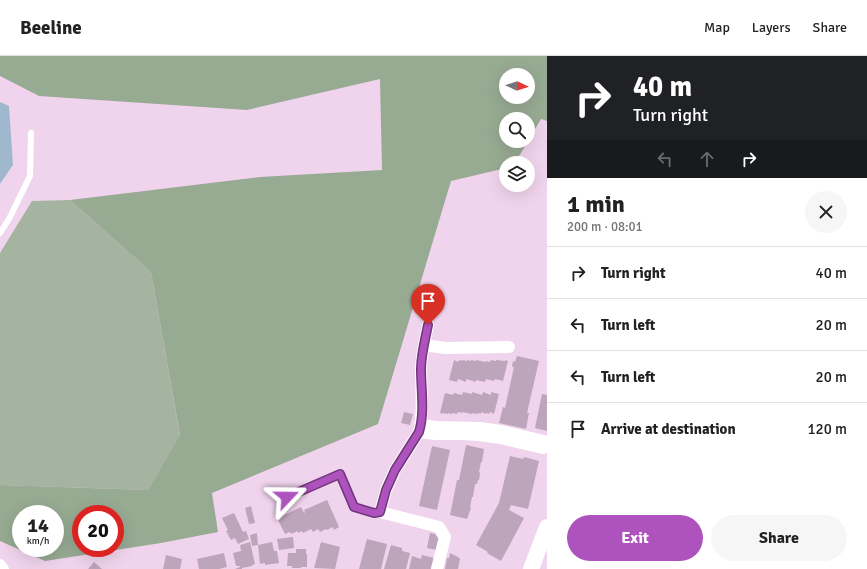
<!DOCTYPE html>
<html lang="en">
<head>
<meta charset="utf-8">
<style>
  :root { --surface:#fff; --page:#f6f6f6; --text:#222; --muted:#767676; --line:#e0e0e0; --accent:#ae52bd }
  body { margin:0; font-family:Signika,sans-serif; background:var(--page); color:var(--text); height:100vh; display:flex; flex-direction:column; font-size:15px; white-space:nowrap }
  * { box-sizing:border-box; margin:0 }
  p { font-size:13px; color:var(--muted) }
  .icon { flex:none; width:22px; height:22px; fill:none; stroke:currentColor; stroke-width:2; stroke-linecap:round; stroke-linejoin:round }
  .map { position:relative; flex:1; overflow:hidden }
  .side { display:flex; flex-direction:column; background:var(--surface); width:320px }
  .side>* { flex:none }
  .top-card { background:#202124; color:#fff; overflow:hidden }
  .needle { width:26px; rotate:94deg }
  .buttons { position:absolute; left:499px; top:12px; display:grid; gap:8px }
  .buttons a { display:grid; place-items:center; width:36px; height:36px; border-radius:50%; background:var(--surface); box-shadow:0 4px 16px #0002; font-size:20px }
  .speed { position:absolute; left:12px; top:449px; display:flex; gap:8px; font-size:20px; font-weight:700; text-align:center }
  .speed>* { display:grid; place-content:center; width:52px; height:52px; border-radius:50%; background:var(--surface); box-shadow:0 4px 16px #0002; line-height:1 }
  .speed small { font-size:10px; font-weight:400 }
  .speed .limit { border:6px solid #d22; background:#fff; color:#111 }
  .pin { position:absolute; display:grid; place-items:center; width:34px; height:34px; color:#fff; margin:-41px -17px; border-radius:50% 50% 50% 0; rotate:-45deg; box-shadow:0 0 4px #0007 }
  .pin .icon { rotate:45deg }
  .me { position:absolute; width:44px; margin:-22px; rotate:67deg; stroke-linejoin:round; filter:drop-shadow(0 0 3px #0008) }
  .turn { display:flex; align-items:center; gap:14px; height:84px; padding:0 20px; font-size:18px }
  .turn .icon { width:52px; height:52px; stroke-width:2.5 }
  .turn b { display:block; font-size:28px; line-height:34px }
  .lanes { display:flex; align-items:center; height:38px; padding:0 20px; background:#0003; justify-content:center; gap:20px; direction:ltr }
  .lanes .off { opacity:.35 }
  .round { display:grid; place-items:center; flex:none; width:42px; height:42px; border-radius:21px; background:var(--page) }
  .head { display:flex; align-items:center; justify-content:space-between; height:68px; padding:0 20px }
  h1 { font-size:24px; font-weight:700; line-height:30px }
  .primary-button { display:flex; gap:8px; margin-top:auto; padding:8px 20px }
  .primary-button a { flex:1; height:46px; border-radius:24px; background:var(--accent); color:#fff; font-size:16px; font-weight:700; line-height:46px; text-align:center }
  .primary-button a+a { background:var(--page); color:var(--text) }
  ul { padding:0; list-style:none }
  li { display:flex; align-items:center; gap:12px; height:52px; padding:0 20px; border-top:1px solid var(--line) }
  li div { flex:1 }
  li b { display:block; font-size:15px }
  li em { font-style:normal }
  header { display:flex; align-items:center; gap:24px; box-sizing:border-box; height:56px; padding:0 20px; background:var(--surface); border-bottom:1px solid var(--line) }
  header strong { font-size:19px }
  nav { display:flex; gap:22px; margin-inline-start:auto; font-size:14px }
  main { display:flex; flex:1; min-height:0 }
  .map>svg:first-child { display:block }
</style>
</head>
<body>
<header>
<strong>Beeline</strong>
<nav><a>Map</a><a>Layers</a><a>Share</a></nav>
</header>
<main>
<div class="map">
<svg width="547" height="513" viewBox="0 0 547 513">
  <rect width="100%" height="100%" fill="#f0d4ed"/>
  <path fill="#a5b4a0" d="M 70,144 L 151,216 L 180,380 L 148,434 L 0,429 L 0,197 L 32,145 Z"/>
  <path fill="#97aa92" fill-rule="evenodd" d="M 0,0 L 547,0 L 547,65 L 541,63 L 515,107 L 506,107 L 506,112 L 451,125 L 378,368 L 212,437 L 218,476 L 161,487 L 45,505 L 0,485 L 0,429 L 148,434 L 180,379 L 151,216 L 70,144 L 260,121 L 382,114 L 380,23 L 247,54 L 39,40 L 0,20 ZM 506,19 L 528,19 L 528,41 L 506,41 ZM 506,63 L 528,63 L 528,85 L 506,85 ZM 21,458 L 55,458 L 55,492 L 21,492 ZM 81,458 L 115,458 L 115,492 L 81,492 Z"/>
  <path fill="#9fb8cd" d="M 0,46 L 9,50 L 13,109 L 0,128 Z"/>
  <g fill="#bda5bb">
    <path d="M 517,300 L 539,305 L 527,357 L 529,357 L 526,373 L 499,367 L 503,351 L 505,352 L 514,311 L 512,311 L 513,305 L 515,306 Z"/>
    <path d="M 454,304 L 458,306 L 459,304 L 462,305 L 462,304 L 467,305 L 467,304 L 471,305 L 471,304 L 476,305 L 476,304 L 486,306 L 486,305 L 490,306 L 491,304 L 496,305 L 496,304 L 505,305 L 505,304 L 508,305 L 503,325 L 495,323 L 494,325 L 486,323 L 485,326 L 476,324 L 476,326 L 466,323 L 466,326 L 458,323 L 457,326 L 449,324 Z"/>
    <path d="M 463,336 L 472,338 L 472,336 L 482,339 L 483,336 L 491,339 L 491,336 L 499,338 L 494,358 L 490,356 L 489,358 L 486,357 L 486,358 L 481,356 L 481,358 L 477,357 L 477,358 L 472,357 L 472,358 L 462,356 L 462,357 L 458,356 L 457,358 L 453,357 L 452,358 L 448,357 L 448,358 L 443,357 L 443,358 L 440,357 L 445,337 L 453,339 L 454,337 L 462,339 Z"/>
    <path d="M 542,338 L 547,339 L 547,375 L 535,372 Z"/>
    <path d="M 404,356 L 413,358 L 410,369 L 401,367 Z"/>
    <path d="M 466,389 L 484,393 L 482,406 L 481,406 L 479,416 L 480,417 L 479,424 L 478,424 L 477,428 L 475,428 L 473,441 L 472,441 L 470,451 L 471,452 L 467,463 L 450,459 L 457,424 L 459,424 Z"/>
    <path d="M 432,390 L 450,394 L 437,454 L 419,450 Z"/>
    <path d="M 510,400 L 523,403 L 524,401 L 539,405 L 528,453 L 511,449 L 509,454 L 524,462 L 501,505 L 487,497 L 488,496 L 476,489 L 499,447 Z"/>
    <path d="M 327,444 L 339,471 L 334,474 L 333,471 L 327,474 L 326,473 L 320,476 L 318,473 L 313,476 L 311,473 L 303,477 L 302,475 L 298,477 L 298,475 L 291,478 L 290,476 L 285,478 L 278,464 L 279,463 L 278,462 L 301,451 L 304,457 L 305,456 L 304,454 Z"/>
    <path d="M 251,450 L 255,467 L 249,468 L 245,452 Z"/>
    <path d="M 234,457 L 243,476 L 246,475 L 249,483 L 238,488 L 235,482 L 231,484 L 226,475 L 228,474 L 222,462 Z"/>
    <path d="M 257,477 L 258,489 L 272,486 L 274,495 L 277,495 L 279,507 L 265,509 L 265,507 L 260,508 L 258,489 L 252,490 L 250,479 Z"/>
    <path d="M 430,477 L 435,478 L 439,484 L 437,494 L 427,492 Z"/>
    <path d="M 293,481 L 294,492 L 279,494 L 277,483 Z"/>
    <path d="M 367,483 L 387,488 L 381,513 L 359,513 Z"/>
    <path d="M 250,486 L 255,508 L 252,509 L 252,510 L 242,512 L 242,513 L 235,513 L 240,511 L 240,510 L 236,510 L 233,497 L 241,495 L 240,489 Z"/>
    <path d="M 321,486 L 340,491 L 335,513 L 314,512 Z"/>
    <path d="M 391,489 L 402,492 L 402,495 L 410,497 L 406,513 L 384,513 Z"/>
    <path d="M 296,493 L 306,493 L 306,498 L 307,498 L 307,511 L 301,511 L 301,512 L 292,512 L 292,510 L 287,510 L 288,497 L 296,497 Z"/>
    <path d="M 224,497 L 227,511 L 219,513 L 199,513 L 197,503 Z"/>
    <path d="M 450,497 L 458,501 L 460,503 L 458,513 L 445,513 L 447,502 L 449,502 Z"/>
    <path d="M 166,499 L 182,503 L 180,513 L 163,513 Z"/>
    <path d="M 422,499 L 434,502 L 431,513 L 409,513 L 412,500 L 421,503 Z"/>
    <path d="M 94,506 L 102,513 L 88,513 Z"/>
  </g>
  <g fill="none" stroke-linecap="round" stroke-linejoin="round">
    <g stroke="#fff" stroke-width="6">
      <path d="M 0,177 L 9,163 L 30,120 L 31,77"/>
      <path d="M 280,444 L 340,418 L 354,451 L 374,457 L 380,456"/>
    </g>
    <g stroke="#fff" stroke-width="12">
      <path d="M 428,269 C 425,284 421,299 421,313 C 421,334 424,356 419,376 L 395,414 L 386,434 L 380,456 L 439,471 L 445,481 L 437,513"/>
      <path d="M 424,289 L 445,292 L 509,291"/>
      <path d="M 419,376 L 435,378 L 461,378 L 479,379 L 500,382 L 543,392 L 544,385 L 501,375 L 480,372 L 436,371 L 421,369"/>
      <path d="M 0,509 L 3,513"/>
    </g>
    <path stroke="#fff" stroke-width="16" d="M 531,513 L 547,471"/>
  </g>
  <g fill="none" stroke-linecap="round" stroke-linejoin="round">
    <g stroke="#71357b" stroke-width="10">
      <path id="route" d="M 287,441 L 340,418 L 354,451 L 374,457 L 380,456 L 386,434 L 395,414 L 419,376 C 425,356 421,334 421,313 C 421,299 425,284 428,269"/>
    </g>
    <use href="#route" stroke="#ae52bd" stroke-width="7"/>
  </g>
</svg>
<div class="buttons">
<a><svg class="needle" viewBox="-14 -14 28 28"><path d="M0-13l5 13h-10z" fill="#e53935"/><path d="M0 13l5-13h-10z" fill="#767676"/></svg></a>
<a><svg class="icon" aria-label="search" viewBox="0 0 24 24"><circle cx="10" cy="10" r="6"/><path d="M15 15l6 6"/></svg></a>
<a><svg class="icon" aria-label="layers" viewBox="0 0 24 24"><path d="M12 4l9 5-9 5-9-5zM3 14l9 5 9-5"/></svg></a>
</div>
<div class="speed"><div>14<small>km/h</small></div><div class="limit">20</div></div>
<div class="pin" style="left:428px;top:269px;background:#d93025"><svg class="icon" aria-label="arrive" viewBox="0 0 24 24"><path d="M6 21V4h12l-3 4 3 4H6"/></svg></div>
<svg class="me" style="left:287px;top:441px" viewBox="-20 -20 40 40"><path d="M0-17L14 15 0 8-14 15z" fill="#ae52bd" stroke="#fff" stroke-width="4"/></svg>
</div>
<section class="side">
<div class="top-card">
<div class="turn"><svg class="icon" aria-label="right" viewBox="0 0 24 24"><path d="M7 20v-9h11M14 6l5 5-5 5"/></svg><div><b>40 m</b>Turn right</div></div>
<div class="lanes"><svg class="icon off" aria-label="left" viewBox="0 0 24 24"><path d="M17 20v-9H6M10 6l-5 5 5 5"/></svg><svg class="icon off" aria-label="ahead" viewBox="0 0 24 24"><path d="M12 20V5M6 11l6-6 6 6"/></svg><svg class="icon" aria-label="right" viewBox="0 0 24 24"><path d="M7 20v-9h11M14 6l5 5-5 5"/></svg></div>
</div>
<div class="head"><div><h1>1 min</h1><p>200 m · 08:01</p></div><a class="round"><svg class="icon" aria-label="close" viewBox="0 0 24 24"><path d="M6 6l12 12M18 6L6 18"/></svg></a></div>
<ul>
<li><svg class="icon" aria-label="right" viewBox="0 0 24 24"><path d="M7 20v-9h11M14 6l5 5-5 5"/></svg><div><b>Turn right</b></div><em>40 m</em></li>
<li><svg class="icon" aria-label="left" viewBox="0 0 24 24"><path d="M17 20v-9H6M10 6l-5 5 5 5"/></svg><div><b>Turn left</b></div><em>20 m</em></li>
<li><svg class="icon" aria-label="left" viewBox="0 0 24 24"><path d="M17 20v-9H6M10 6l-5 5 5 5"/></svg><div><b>Turn left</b></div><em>20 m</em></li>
<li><svg class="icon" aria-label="arrive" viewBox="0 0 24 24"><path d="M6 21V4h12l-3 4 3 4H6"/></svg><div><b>Arrive at destination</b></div><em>120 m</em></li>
</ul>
<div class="primary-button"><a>Exit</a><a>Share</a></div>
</section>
</main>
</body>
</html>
